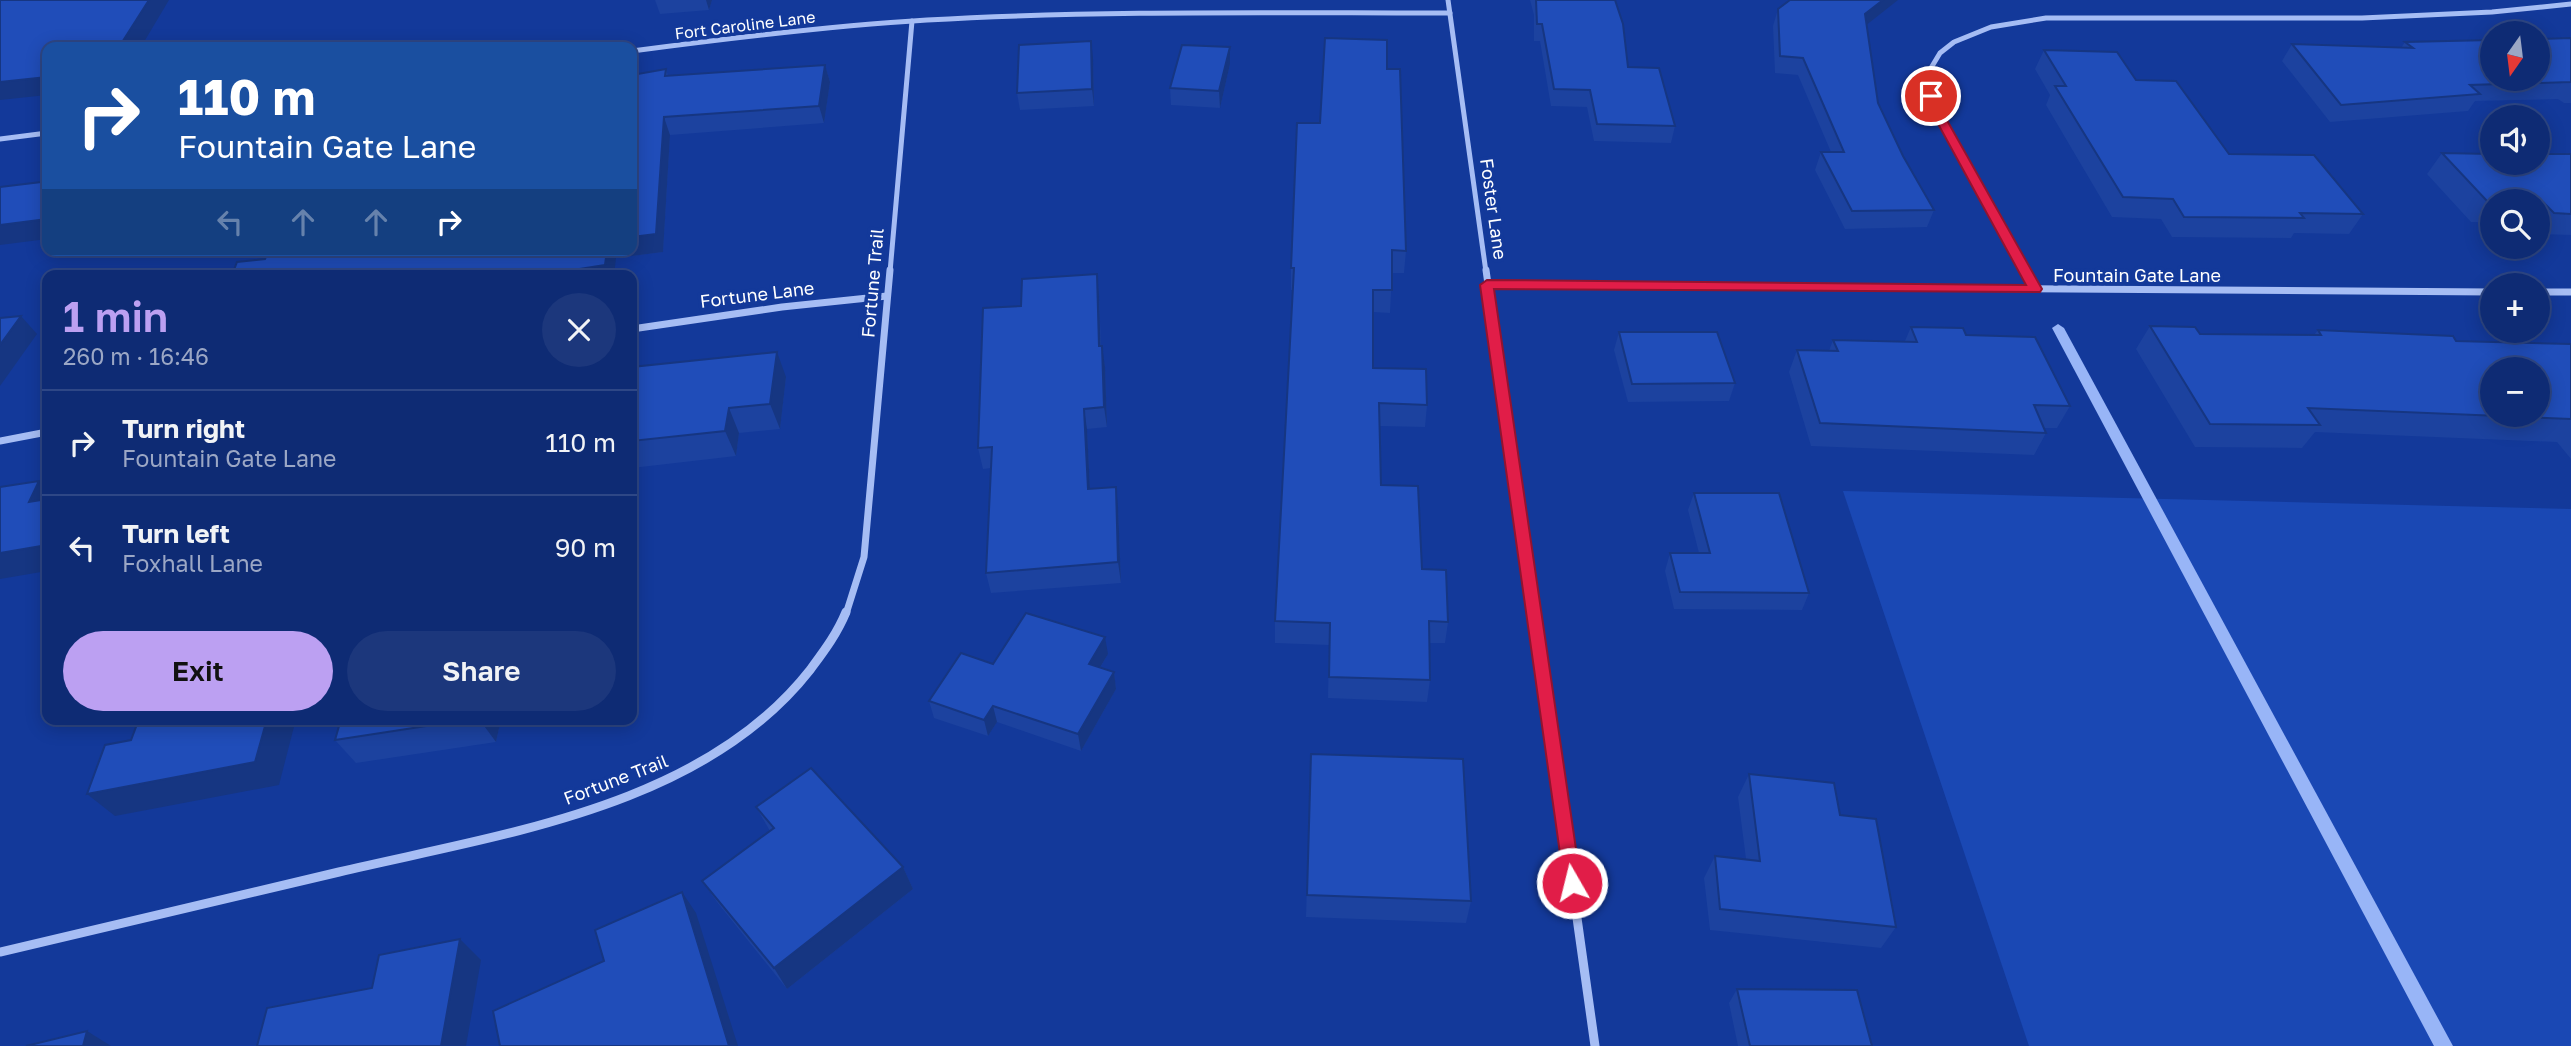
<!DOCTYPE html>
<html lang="en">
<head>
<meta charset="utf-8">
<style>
  :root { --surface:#0e2b74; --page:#1c377c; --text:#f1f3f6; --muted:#9ba7c5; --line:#2e4786; --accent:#bca0f2 }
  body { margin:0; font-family:"Golos Text",sans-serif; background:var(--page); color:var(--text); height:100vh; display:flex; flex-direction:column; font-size:26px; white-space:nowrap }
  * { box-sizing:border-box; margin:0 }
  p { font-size:23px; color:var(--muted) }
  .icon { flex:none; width:38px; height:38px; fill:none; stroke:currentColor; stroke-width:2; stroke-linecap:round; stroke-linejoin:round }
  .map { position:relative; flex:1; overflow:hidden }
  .side { position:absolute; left:42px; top:270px; width:595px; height:455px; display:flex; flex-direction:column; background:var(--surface); border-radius:14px; box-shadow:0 4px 18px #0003,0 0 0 2px var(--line) }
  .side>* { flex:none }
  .top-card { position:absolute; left:42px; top:42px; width:595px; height:214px; border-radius:14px; box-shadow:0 4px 18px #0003,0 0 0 2px var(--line); background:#1a4fa0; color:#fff; overflow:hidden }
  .needle { width:46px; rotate:194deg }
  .controls { position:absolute; left:2480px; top:21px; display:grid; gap:14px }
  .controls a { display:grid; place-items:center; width:70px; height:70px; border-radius:50%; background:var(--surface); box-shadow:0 4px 18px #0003,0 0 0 2px var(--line); font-size:35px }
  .pin { position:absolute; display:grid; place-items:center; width:60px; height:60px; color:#fff; margin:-30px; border:4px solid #fff; border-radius:50%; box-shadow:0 2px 7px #0007 }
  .me { position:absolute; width:77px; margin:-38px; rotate:352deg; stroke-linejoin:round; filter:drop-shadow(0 0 5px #0008) }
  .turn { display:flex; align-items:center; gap:24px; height:147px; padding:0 21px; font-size:32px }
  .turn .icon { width:91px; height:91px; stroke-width:2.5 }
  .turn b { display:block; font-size:49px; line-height:60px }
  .lanes { display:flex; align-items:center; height:66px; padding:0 21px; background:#0003; justify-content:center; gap:35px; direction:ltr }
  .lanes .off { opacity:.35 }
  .round { display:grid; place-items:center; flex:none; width:74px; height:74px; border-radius:37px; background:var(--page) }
  .head { display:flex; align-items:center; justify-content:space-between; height:119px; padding:0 21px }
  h1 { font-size:42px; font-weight:600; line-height:52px; color:var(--accent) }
  .cta { display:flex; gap:14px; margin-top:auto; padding:14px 21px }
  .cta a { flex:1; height:80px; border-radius:42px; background:var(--accent); color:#111; font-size:28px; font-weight:600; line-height:80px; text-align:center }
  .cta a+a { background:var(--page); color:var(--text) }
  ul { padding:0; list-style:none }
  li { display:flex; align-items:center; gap:21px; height:105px; padding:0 21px; border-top:2px solid var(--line) }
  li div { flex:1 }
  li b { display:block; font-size:26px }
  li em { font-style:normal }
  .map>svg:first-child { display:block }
</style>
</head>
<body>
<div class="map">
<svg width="2571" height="1046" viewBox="0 0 2571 1046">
  <rect width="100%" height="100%" fill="#13399a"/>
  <path fill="#1a48b4" d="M 1843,491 L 2571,509 L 2571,1046 L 2029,1046 Z"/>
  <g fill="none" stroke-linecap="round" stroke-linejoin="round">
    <path fill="#98b5f7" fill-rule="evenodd" d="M 2058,324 L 2064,328 L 2453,1046 L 2434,1046 L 2052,328 Z"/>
    <g stroke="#a6bdf4" stroke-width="5">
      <path d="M 1448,0 L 1486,272"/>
      <path d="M 632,51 C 730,38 828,26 927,20 C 1101,10 1276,13 1450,13"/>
      <path d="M 0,139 L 47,133"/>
      <path d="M 890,272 L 912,21"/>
      <path d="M 2025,272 L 1942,122 L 1931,96 L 1931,68 L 1940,53 L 1954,42 L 1991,27 L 2046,18 L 2362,18 L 2492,12 L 2571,4"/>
    </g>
    <g stroke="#a6bdf4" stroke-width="7">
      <path d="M 1486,270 L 1534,614"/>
      <path d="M 2024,270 L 2035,289"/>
      <path d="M 1487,285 L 2492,292"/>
      <path d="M 2538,292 L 2571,292"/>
      <path d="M 632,329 L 782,307 L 887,296"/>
      <path d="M 0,441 L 47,432"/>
      <path d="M 846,614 L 864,557 L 890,270"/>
    </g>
    <g stroke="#a6bdf4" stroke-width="9">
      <path d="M 1534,612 L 1595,1046"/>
      <path d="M 0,952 C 113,925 226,898 339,872 C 499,834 702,808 810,670 C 824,651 837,634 846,612"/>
    </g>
  </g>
  <g fill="#1c429f">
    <path d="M 655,0 L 712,0 L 709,10 L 660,14 Z"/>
    <path d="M 1530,0 L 1615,0 L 1628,67 L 1675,126 L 1671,143 L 1594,141 L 1587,107 L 1551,106 L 1540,41 L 1534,41 L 1534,15 Z"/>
    <path d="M 1778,9 L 1867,25 L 1878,103 L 1903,156 L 1934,210 L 1927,227 L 1845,229 L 1815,170 L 1821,152 L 1831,152 L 1798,75 L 1775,73 L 1773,26 Z"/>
    <path d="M 2571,38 L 2571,103 L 2564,103 L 2558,99 L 2475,101 L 2468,111 L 2330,122 L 2282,61 L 2292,44 L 2401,48 L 2405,42 Z"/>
    <path d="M 1230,47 L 1230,64 L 1220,108 L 1171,105 L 1170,88 Z"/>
    <path d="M 2044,50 L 2136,80 L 2229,154 L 2363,214 L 2349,234 L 2294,233 L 2291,238 L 2172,237 L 2161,219 L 2112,217 L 2046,105 L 2050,95 L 2035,69 Z"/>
    <path d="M 1093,58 L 1094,106 L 1020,110 L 1017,93 Z"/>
    <path d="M 825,65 L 830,82 L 824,123 L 670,135 L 663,252 L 616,258 L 632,250 L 666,69 L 668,76 Z"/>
    <path d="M 1387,69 L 1406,251 L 1404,273 L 1392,273 L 1390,313 L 1373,312 L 1373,368 L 1427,405 L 1425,427 L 1380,426 L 1381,485 L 1448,622 L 1445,643 L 1429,643 L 1430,680 L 1427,702 L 1328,698 L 1329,645 L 1275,643 L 1275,621 L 1293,290 L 1291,290 L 1291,268 L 1320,123 Z"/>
    <path d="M 2442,153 L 2571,154 L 2571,235 L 2538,234 L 2538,201 L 2492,201 L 2492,222 L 2471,222 L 2427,174 Z"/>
    <path d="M 1097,274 L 1099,295 L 1101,346 L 1105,367 L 1107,427 L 1087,429 L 1090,489 L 1118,507 L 1121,583 L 991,593 L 986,573 L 991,468 L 983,469 L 978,448 L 1021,306 Z"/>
    <path d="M 2150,326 L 2200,334 L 2314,335 L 2318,330 L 2456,341 L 2571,344 L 2571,459 L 2557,442 L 2315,432 L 2302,448 L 2195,447 L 2136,349 Z"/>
    <path d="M 1911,327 L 1966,335 L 2070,406 L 2057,428 L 2044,428 L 2046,433 L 2034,455 L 1811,446 L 1789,372 L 1797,350 L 1829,351 L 1833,340 L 1905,341 Z"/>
    <path d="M 1619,332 L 1735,383 L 1729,401 L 1628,402 L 1614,350 Z"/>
    <path d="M 632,369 L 786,377 L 780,429 L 739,433 L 736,456 L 632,468 Z"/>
    <path d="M 1694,493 L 1809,593 L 1802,610 L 1674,609 L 1665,571 L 1670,553 L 1699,553 L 1688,510 Z"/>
    <path d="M 1108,654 L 1100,668 L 1114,672 L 1116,689 L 1081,751 L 997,722 L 988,736 L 934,718 L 929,701 L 993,664 Z"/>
    <path d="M 341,719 L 501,719 L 496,742 L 356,763 L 335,740 Z"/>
    <path d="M 1311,754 L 1471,901 L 1466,923 L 1306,917 Z"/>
    <path d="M 1749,774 L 1840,815 L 1896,927 L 1881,948 L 1710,930 L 1704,878 L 1715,856 L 1746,859 L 1738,797 Z"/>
    <path d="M 756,807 L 903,867 L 913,889 L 787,989 L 717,902 L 702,881 L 770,831 Z"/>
    <path d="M 1737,989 L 1872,1046 L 1738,1046 L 1729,1003 Z"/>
  </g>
  <g fill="#163682">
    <path d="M 149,0 L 169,0 L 141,47 L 119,47 Z"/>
    <path d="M 706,0 L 712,0 L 709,10 Z"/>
    <path d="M 1883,0 L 1898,0 L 1860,30 L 1865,14 Z"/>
    <path d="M 1091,41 L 1093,58 L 1094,106 L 1092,89 Z"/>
    <path d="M 1230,47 L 1230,64 L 1220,108 L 1219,91 Z"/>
    <path d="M 825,65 L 830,82 L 824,123 L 819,106 Z"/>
    <path d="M 47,77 L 47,95 L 0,100 L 0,82 Z"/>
    <path d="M 664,117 L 670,135 L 663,252 L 616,258 L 614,275 L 519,275 L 607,250 L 632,250 L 632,237 Z"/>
    <path d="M 47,219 L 47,239 L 0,245 L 0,225 Z"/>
    <path d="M 1097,274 L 1099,295 L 1101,367 L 1099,346 Z"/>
    <path d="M 21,316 L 37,334 L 0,386 L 0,345 Z"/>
    <path d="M 1102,346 L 1105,367 L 1107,427 L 1104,407 Z"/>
    <path d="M 777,352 L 786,377 L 780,429 L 770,404 Z"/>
    <path d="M 729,408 L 739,433 L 736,456 L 725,431 Z"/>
    <path d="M 1084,409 L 1087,429 L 1091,509 L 1088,489 Z"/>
    <path d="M 39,481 L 47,489 L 47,521 L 29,502 Z"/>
    <path d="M 1116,487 L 1118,507 L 1121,583 L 1118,562 Z"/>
    <path d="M 47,545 L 47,571 L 0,579 L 0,553 Z"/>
    <path d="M 1105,637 L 1108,654 L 1092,681 L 1089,664 Z"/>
    <path d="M 1114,672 L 1116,689 L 1081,751 L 1078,734 Z"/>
    <path d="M 993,706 L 997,722 L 988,736 L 984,720 Z"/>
    <path d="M 267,719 L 296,719 L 279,785 L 115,816 L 87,794 Z"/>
    <path d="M 479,719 L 501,719 L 496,742 Z"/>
    <path d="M 903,867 L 913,889 L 787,989 L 774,968 Z"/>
    <path d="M 682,892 L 696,913 L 738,1046 L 729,1046 Z"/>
    <path d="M 460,939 L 481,960 L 466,1046 L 441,1046 Z"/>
    <path d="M 87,1031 L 111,1046 L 83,1046 Z"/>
  </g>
  <g fill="#204db9" stroke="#163682" stroke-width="2" fill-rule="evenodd">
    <path d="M 0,0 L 149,0 L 119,47 L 47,47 L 47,77 L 0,82 Z"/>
    <path d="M 1536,0 L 1615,0 L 1623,24 L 1628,67 L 1659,68 L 1675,126 L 1597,124 L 1590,90 L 1554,89 L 1542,24 L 1537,24 Z"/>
    <path d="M 1790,0 L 1883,0 L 1865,14 L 1878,103 L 1903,156 L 1934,210 L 1852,211 L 1821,152 L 1844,152 L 1803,58 L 1780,56 L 1778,9 Z"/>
    <path d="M 1325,38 L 1387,40 L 1387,69 L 1400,69 L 1406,251 L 1392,250 L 1392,290 L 1373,290 L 1373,368 L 1426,369 L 1427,405 L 1379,403 L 1381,485 L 1418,486 L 1422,569 L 1446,570 L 1448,622 L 1429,621 L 1430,680 L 1329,677 L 1330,623 L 1275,621 L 1294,268 L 1291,268 L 1297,123 L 1320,123 Z"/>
    <path d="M 2571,38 L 2571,82 L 2470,85 L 2480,94 L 2341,105 L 2292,44 L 2413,48 L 2405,42 L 2492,40 L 2492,79 L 2538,79 L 2538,39 Z"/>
    <path d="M 1091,41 L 1092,89 L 1017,93 L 1019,45 Z"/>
    <path d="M 1182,45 L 1230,47 L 1219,91 L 1170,88 Z"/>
    <path d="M 2044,50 L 2117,52 L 2136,80 L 2176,81 L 2229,154 L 2314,155 L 2363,214 L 2300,213 L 2304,218 L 2184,217 L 2173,199 L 2123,197 L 2055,86 L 2066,86 Z"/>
    <path d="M 825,65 L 819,106 L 664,117 L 656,234 L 632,237 L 632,75 L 666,69 L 665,76 Z"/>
    <path d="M 2442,153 L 2492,154 L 2492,163 L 2538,163 L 2538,154 L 2571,154 L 2571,214 L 2554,213 L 2543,202 L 2487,201 Z"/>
    <path d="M 47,172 L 47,219 L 0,225 L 0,187 L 41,182 Z"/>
    <path d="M 269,250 L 607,250 L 605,265 L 554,273 L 554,270 L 519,275 L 232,275 L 237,262 L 265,259 Z"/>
    <path d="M 1097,274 L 1099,346 L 1102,346 L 1104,407 L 1084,409 L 1088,489 L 1116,487 L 1118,562 L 986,573 L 992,447 L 978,448 L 983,308 L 1021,306 L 1022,279 Z"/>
    <path d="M 21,316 L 0,345 L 0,318 Z"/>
    <path d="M 2150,326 L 2195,327 L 2200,334 L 2321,335 L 2318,330 L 2453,336 L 2456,341 L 2571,344 L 2571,419 L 2308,408 L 2320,425 L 2210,424 ZM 2492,369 L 2538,369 L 2538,415 L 2492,415 Z"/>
    <path d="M 1911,327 L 1963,328 L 1966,335 L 2035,337 L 2070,406 L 2034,405 L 2046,433 L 1820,423 L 1797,350 L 1838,351 L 1833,340 L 1917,342 Z"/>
    <path d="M 1619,332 L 1717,332 L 1735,383 L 1632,384 Z"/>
    <path d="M 777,352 L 770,404 L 729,408 L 725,431 L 632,441 L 632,367 Z"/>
    <path d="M 39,481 L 29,502 L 47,499 L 47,545 L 0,553 L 0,487 Z"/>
    <path d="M 1694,493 L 1779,493 L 1809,593 L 1680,592 L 1670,553 L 1710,553 Z"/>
    <path d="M 1026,613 L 1105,637 L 1089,664 L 1114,672 L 1078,734 L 993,706 L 984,720 L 929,701 L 961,653 L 993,664 Z"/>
    <path d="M 139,719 L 267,719 L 255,762 L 87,794 L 105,745 L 131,740 Z"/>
    <path d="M 341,719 L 472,719 L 335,740 Z"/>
    <path d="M 1311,754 L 1463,759 L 1471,901 L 1307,895 Z"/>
    <path d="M 811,768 L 903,867 L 774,968 L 702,881 L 774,828 L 756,807 Z"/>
    <path d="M 1749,774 L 1834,783 L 1840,815 L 1876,819 L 1896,927 L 1720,909 L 1715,856 L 1760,861 Z"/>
    <path d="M 682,892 L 729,1046 L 500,1046 L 493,1011 L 604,961 L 595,930 Z"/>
    <path d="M 460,939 L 441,1046 L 257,1046 L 267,1008 L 372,988 L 379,955 Z"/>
    <path d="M 1737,989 L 1857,990 L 1872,1046 L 1750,1046 Z"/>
    <path d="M 87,1031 L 83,1046 L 26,1046 Z"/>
  </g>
  <path fill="#e11d48" stroke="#92132f" stroke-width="2" d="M 1931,92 L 1936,96 L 1948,122 L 2042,289 L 2040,292 L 1494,289 L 1581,883 L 1578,889 L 1572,892 L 1565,889 L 1480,285 L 1487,280 L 2026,285 L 1937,122 L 1925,96 Z"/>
  <g text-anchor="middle" stroke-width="7" stroke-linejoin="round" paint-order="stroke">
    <g font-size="16" fill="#fff" stroke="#13399a">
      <text transform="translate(745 25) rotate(-7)" y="6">Fort Caroline Lane</text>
    </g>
    <g font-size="18" fill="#fff" stroke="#13399a">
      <text transform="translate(1493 209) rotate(82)" y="6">Foster Lane</text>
      <text x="2137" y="282">Fountain Gate Lane</text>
      <text transform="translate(873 283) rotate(-85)" y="6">Fortune Trail</text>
      <text transform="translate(757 295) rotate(-7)" y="6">Fortune Lane</text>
      <text transform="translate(616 780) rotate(-21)" y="6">Fortune Trail</text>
    </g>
  </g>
</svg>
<div class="controls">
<a><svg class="needle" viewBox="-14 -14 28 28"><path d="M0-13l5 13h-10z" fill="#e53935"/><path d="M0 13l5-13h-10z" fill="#9ba7c5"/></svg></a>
<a><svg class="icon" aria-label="sound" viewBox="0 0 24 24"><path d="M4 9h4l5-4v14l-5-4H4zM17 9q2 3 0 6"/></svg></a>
<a><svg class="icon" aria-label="search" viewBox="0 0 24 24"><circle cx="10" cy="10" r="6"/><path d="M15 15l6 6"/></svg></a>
<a>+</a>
<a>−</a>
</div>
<div class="pin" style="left:1931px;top:96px;background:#d93025"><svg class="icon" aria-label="arrive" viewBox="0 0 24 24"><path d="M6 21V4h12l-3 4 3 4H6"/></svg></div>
<svg class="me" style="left:1572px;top:883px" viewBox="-20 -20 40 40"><circle r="17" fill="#e11d48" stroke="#fff" stroke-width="3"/><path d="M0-11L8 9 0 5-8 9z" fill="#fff"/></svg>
<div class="top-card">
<div class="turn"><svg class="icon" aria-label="right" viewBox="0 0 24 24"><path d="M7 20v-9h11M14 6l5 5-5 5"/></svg><div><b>110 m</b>Fountain Gate Lane</div></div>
<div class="lanes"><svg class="icon off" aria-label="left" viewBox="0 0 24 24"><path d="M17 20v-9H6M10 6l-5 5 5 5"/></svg><svg class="icon off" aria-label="ahead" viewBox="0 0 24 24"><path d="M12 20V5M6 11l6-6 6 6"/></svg><svg class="icon off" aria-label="ahead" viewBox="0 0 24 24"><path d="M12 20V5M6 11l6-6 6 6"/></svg><svg class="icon" aria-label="right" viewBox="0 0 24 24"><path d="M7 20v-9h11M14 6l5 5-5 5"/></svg></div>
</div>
<section class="side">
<div class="head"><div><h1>1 min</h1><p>260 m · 16:46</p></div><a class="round"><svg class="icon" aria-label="close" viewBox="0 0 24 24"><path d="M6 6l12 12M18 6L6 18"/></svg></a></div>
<ul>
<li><svg class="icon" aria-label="right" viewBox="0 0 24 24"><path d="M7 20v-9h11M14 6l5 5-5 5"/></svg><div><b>Turn right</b><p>Fountain Gate Lane</p></div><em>110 m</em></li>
<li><svg class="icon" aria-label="left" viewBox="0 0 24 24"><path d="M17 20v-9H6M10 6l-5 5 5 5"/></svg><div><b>Turn left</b><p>Foxhall Lane</p></div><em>90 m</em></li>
</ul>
<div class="cta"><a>Exit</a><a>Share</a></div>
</section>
</div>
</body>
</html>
